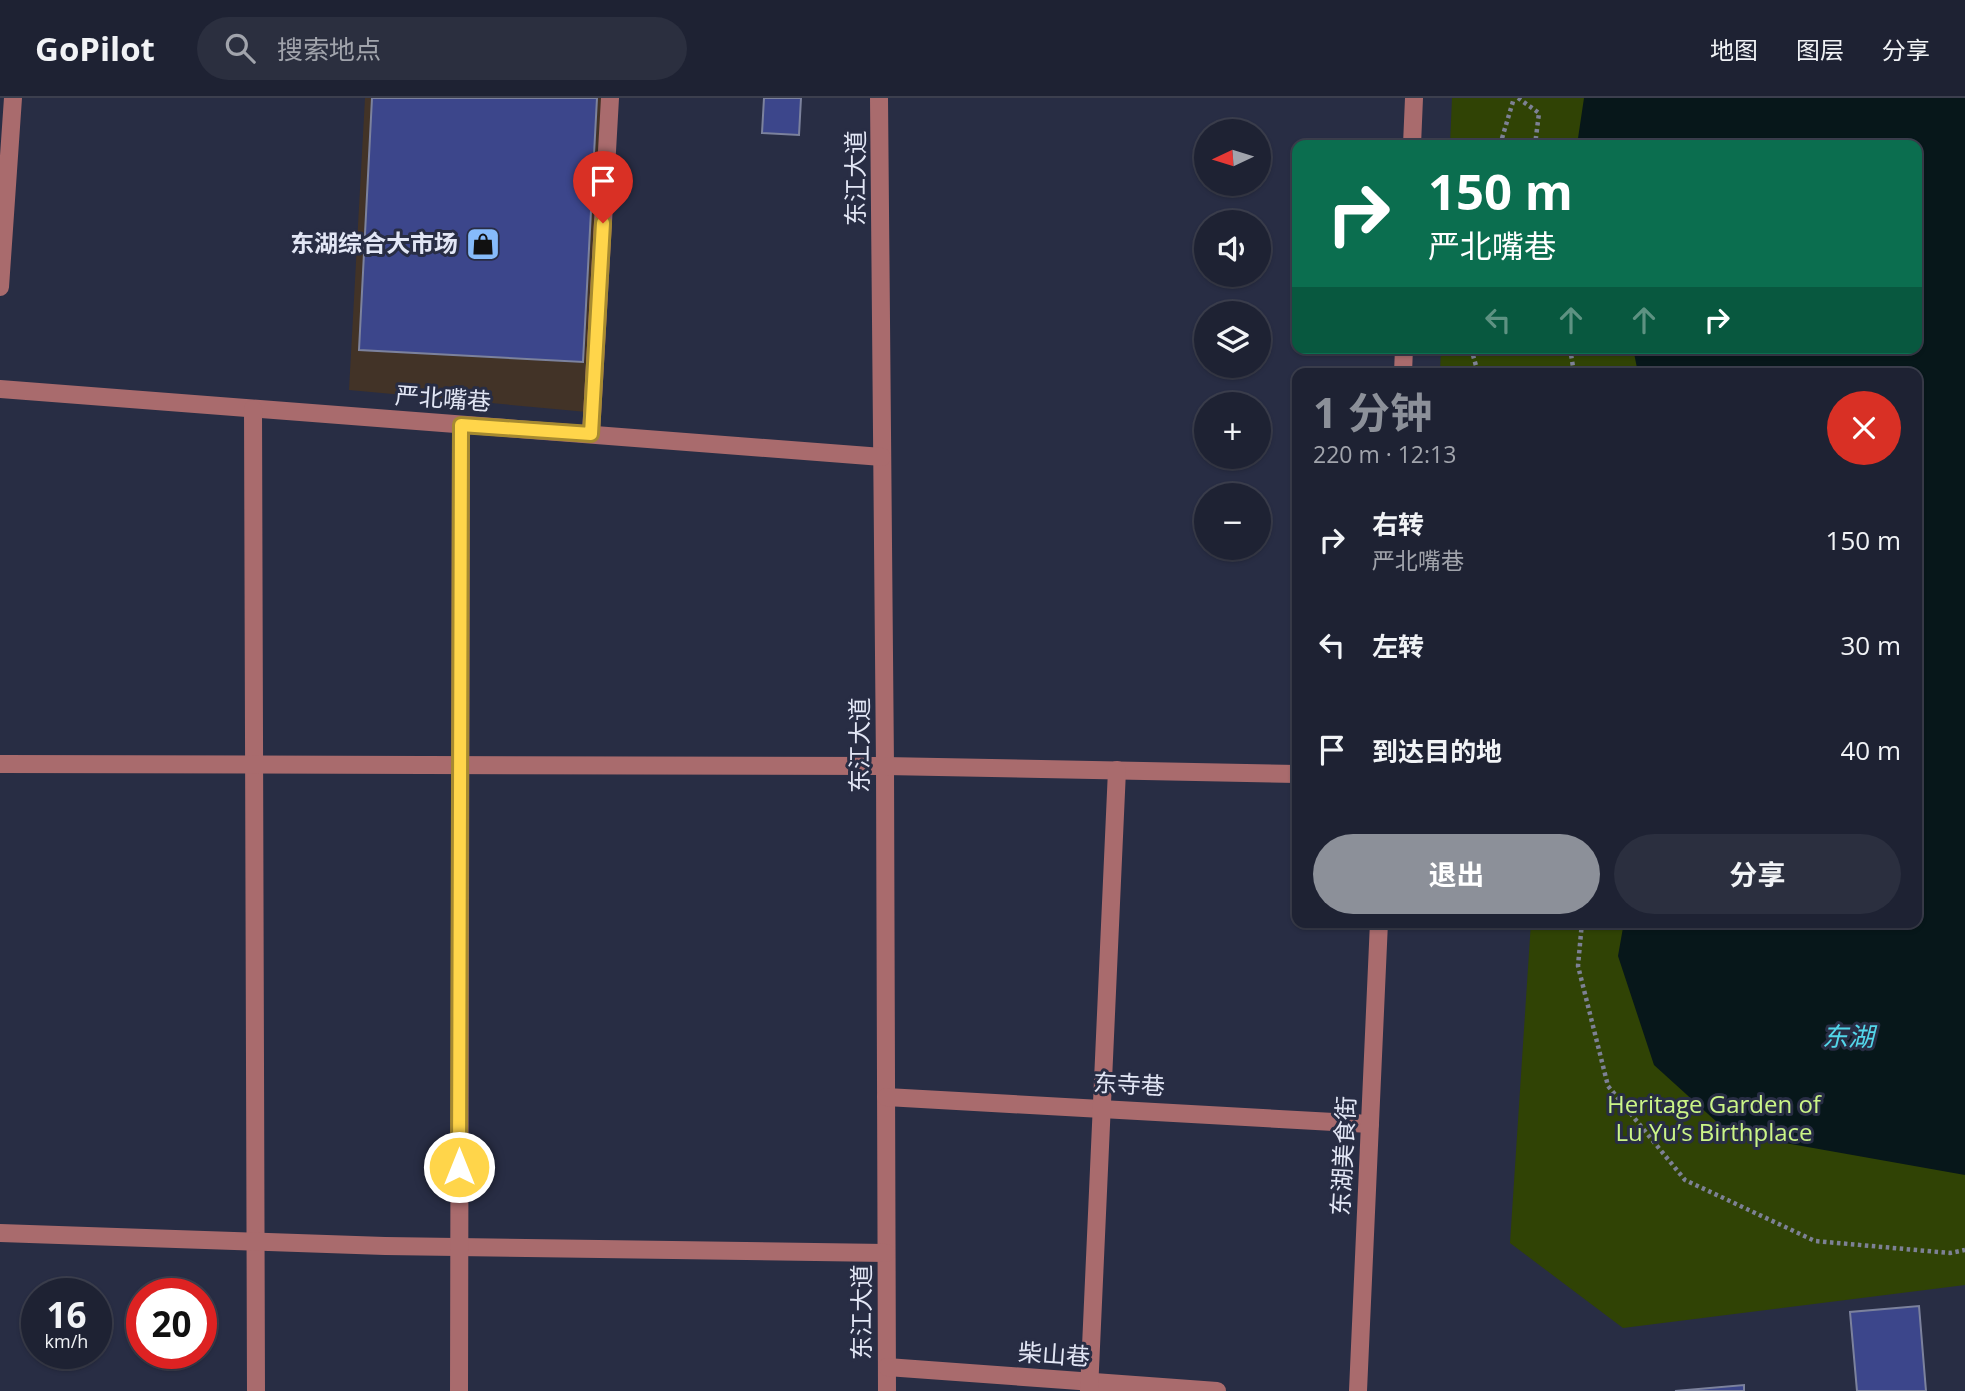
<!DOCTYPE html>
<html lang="zh">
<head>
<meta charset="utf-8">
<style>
  :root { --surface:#1e2233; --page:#2b2f3f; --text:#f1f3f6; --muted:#a1a4ac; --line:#3c3f4e; --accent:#8c9099 }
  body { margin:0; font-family:"Open Sans","Noto Sans SC",sans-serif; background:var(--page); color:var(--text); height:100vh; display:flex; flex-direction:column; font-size:26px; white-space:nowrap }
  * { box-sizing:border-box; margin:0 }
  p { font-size:23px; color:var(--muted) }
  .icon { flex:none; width:38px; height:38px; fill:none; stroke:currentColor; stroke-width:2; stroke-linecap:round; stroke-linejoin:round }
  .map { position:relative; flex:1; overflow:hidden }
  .panel { position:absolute; left:1292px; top:270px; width:630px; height:560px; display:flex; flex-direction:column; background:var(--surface); border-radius:14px; box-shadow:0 2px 5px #0004,0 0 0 2px var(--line) }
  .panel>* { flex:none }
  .hud { position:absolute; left:1292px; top:42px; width:630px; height:214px; border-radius:14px; box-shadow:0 2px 5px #0004,0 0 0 2px var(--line); background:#0b6e4f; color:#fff; overflow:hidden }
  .needle { width:46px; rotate:266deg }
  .fabs { position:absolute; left:1194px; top:21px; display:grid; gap:14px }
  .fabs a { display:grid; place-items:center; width:77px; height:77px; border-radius:50%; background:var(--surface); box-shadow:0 2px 5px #0004,0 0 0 2px var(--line); font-size:35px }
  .speed { position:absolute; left:21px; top:1180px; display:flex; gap:14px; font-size:35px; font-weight:700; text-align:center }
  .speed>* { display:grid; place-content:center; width:91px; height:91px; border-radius:50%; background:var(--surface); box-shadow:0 2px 5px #0004,0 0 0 2px var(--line); line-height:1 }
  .speed small { font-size:18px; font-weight:400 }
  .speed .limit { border:10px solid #d22; background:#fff; color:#111 }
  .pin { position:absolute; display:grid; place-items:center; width:60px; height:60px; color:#fff; margin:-72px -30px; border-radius:50% 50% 50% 0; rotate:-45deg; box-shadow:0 0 7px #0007 }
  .pin .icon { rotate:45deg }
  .me { position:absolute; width:77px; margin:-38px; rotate:0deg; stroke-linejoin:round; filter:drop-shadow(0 0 5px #0008) }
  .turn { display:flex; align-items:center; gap:24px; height:147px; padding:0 21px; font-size:32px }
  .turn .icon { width:91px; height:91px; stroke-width:2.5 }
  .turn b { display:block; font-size:49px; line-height:60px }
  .lanes { display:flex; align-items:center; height:66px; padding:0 21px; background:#0003; justify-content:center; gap:35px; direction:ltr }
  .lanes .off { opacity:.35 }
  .round { display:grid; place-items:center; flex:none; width:74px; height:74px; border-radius:37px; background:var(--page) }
  .overview { display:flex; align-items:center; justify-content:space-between; height:119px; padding:0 21px }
  h1 { font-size:42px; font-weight:700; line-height:52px; color:var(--accent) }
  .primary-button { display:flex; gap:14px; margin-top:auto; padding:14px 21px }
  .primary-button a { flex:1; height:80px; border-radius:42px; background:var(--accent); color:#fff; font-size:28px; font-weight:700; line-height:80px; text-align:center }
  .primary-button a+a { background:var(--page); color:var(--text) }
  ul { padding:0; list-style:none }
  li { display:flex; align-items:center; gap:21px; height:105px; padding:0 21px }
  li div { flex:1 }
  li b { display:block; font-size:26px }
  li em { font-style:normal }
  header { display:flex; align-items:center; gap:42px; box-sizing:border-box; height:98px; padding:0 35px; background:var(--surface); border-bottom:2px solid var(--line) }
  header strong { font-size:33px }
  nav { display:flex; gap:38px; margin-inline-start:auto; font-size:24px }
  .search { width:490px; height:63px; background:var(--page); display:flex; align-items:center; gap:18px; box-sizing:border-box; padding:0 24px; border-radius:38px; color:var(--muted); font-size:26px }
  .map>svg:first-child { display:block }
</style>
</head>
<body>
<header>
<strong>GoPilot</strong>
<div class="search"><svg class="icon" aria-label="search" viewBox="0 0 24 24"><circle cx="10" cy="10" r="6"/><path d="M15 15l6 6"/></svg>搜索地点</div>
<nav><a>地图</a><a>图层</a><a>分享</a></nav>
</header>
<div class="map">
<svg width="1965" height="1293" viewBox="0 0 1965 1293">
  <rect width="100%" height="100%" fill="#282d44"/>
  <path fill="#423327" d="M 365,0 L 617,0 L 598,315 L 349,292 Z"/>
  <path fill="#304305" d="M 1452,0 L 1965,0 L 1965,1187 L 1623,1230 L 1510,1145 L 1531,824 L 1916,824 L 1916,275 L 1440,275 L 1441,250 L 1916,250 L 1916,47 L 1450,47 Z"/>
  <path fill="#07171a" d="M 1584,0 L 1965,0 L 1965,1077 L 1729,1035 L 1654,967 L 1618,858 L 1624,824 L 1916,824 L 1916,275 L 1638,275 L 1633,250 L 1916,250 L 1916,47 L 1577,47 Z"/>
  <g fill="#3c468b" stroke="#7c829d" stroke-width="2">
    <path d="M 372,0 L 597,0 L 583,264 L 359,252 Z"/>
    <path d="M 764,0 L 801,0 L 799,37 L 762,35 Z"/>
    <path d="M 1919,1208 L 1926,1293 L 1857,1293 L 1850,1214 Z"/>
    <path d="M 1744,1287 L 1744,1293 L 1675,1293 Z"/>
  </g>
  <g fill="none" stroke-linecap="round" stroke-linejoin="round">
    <g stroke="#7d8195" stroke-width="4.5" stroke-dasharray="3.5 3.5" stroke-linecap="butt">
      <path d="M 1518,0 L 1539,15 L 1535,47"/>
      <path d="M 1500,47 L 1514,0"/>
      <path d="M 1474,250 L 1473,257 L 1478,275"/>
      <path d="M 1570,250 L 1574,275"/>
      <path d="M 1582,824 L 1578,868 L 1608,988 L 1685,1082 L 1815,1143 L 1950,1155 L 1965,1152"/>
    </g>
    <g stroke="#a96b6d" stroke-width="18">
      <path d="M 879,0 L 885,668 L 887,1293"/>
      <path d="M 1412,47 L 1414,0"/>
      <path d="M 0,189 L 13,0"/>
      <path d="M 1403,275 L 1404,250"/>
      <path d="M 0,291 L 882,359"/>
      <path d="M 253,311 L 256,1293"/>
      <path d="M 591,336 L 610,0"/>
      <path d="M 0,666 L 885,668 L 1297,676"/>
      <path d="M 886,999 L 1370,1026"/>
      <path d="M 0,1135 L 385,1148 L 886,1155"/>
      <path d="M 887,1269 L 1217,1293"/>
      <path d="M 459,1293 L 461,327"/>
      <path d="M 1089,1293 L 1117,672"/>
      <path d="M 1358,1293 L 1379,824"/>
    </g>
  </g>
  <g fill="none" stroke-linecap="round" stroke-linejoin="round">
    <g stroke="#a68a30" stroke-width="18">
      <path id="route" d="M 459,1069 L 461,327 L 591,336 L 603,125"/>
    </g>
    <use href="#route" stroke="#ffd54a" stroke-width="12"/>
  </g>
  <defs>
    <g id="shop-square" transform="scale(1.75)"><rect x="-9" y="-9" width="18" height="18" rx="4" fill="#86bbfb" stroke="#282d44"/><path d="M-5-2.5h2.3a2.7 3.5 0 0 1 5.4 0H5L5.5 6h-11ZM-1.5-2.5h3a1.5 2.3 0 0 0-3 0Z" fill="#111"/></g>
  </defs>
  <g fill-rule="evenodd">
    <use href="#shop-square" x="483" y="146"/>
  </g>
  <g text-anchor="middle" stroke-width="6" stroke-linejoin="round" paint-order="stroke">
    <g font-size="24" fill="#e2e6f5" stroke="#282d44">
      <text transform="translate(856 80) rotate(-90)" y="8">东江大道</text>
      <text transform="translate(443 301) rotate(4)" y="8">严北嘴巷</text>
      <text transform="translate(860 647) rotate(-90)" y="8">东江大道</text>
      <text transform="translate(1129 987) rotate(3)" y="8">东寺巷</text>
      <text transform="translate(1344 1058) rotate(-87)" y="8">东湖美食街</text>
      <text transform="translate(862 1214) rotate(-90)" y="8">东江大道</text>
      <text transform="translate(1054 1257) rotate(4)" y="8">柴山巷</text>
    </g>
    <g font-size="24" font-weight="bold" fill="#e2e6f5" stroke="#282d44" text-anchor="end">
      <text x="458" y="154">东湖综合大市场</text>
    </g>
    <g font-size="24" fill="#cbf587" stroke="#282d44">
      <text x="1714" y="1015">Heritage Garden of<tspan x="1714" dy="28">Lu Yu’s Birthplace</tspan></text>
    </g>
    <g font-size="26" font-style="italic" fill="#53d6ea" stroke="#282d44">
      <text x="1848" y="948">东湖</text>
    </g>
  </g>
</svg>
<div class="fabs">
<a><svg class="needle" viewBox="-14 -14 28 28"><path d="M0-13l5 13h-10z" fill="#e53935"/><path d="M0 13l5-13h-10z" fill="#a1a4ac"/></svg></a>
<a><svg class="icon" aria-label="sound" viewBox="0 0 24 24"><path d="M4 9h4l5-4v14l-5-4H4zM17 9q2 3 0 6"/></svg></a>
<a><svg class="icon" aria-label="layers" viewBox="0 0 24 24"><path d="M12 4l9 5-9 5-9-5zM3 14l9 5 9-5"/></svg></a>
<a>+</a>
<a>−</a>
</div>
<div class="speed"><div>16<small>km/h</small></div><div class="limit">20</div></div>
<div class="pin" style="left:603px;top:125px;background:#d93025"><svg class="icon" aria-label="arrive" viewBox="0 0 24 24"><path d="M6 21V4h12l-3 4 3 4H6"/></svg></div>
<svg class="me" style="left:459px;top:1069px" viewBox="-20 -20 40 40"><circle r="17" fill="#ffd54a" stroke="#fff" stroke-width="3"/><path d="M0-11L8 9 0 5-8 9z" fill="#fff"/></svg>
<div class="hud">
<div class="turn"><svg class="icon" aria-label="right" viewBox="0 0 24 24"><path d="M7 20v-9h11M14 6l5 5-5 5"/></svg><div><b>150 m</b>严北嘴巷</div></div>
<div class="lanes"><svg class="icon off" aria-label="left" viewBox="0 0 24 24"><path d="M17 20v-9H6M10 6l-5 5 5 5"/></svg><svg class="icon off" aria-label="ahead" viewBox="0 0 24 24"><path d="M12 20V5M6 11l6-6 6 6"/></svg><svg class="icon off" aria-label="ahead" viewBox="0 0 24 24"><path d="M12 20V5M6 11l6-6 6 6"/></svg><svg class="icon" aria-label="right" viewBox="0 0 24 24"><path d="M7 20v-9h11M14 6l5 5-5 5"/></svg></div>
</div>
<section class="panel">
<div class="overview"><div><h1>1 分钟</h1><p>220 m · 12:13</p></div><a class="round" style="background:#d93025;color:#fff"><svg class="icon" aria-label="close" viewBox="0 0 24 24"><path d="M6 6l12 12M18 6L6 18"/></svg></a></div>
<ul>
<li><svg class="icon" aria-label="right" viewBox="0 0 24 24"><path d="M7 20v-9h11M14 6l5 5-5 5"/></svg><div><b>右转</b><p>严北嘴巷</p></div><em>150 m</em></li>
<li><svg class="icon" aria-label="left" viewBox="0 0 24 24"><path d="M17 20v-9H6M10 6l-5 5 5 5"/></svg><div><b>左转</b></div><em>30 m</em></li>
<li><svg class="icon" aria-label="arrive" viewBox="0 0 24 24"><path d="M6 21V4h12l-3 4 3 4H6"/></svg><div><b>到达目的地</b></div><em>40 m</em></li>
</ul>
<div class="primary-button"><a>退出</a><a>分享</a></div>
</section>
</div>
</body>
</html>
